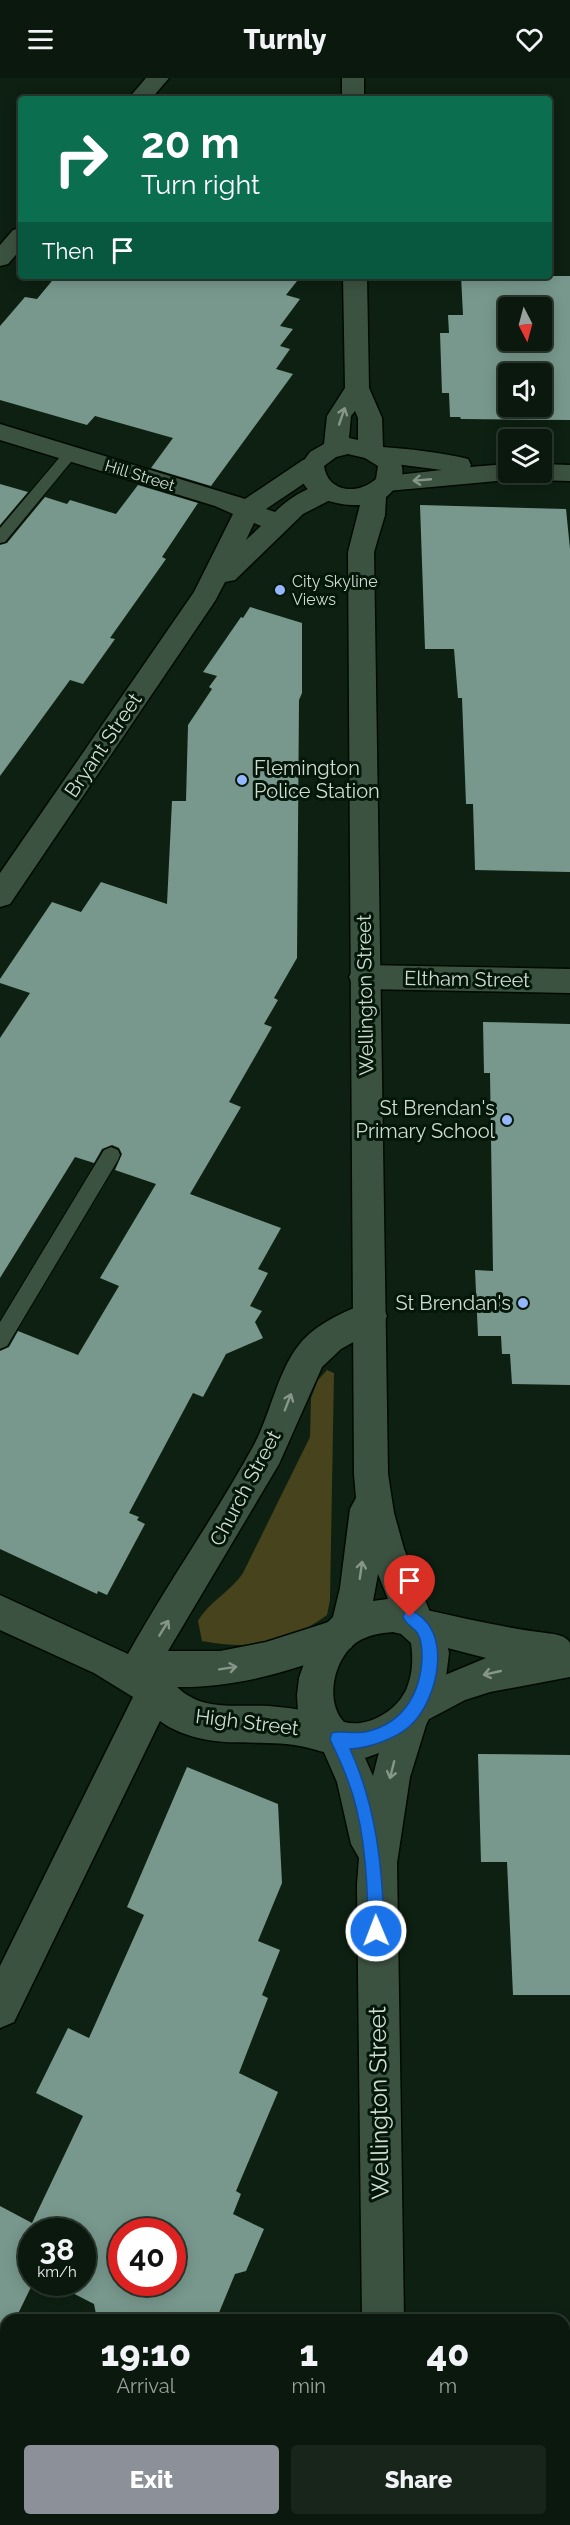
<!DOCTYPE html>
<html lang="en">
<head>
<meta charset="utf-8">
<style>
  :root { --surface:#0a180d; --page:#18251b; --text:#f1f3f6; --muted:#99a09d; --line:#2a372e; --accent:#8c9099 }
  body { margin:0; font-family:Raleway,sans-serif; background:var(--page); color:var(--text); height:100vh; display:flex; flex-direction:column; font-size:22px; white-space:nowrap }
  * { box-sizing:border-box; margin:0 }
  p { font-size:20px; color:var(--muted) }
  .icon { flex:none; width:33px; height:33px; fill:none; stroke:currentColor; stroke-width:2; stroke-linecap:round; stroke-linejoin:round }
  .map { position:relative; flex:1; overflow:hidden }
  .sheet { position:absolute; left:0px; top:2236px; width:570px; height:212px; display:flex; flex-direction:column; background:var(--surface); border-radius:18px 18px 0 0; box-shadow:0 3px 15px #0003,0 0 0 2px var(--line) }
  .sheet>* { flex:none }
  .hud { position:absolute; left:18px; top:18px; width:534px; height:183px; border-radius:6px; box-shadow:0 3px 15px #0003,0 0 0 2px var(--line); background:#0b6e4f; color:#fff; overflow:hidden }
  .needle { width:39px; rotate:174deg }
  .fabs { position:absolute; left:498px; top:219px; display:grid; gap:12px }
  .fabs a { display:grid; place-items:center; width:54px; height:54px; border-radius:6px; background:var(--surface); box-shadow:0 3px 15px #0003,0 0 0 2px var(--line); font-size:30px }
  .speed { position:absolute; left:18px; top:2140px; display:flex; gap:12px; font-size:30px; font-weight:700; text-align:center }
  .speed>* { display:grid; place-content:center; width:78px; height:78px; border-radius:50%; background:var(--surface); box-shadow:0 3px 15px #0003,0 0 0 2px var(--line); line-height:1 }
  .speed small { font-size:15px; font-weight:400 }
  .speed .limit { border:9px solid #d22; background:#fff; color:#111 }
  .pin { position:absolute; display:grid; place-items:center; width:51px; height:51px; color:#fff; margin:-62px -26px; border-radius:50% 50% 50% 0; rotate:-45deg; box-shadow:0 0 6px #0007 }
  .pin .icon { rotate:45deg }
  .me { position:absolute; width:66px; margin:-33px; rotate:359deg; stroke-linejoin:round; filter:drop-shadow(0 0 4px #0008) }
  .turn { display:flex; align-items:center; gap:21px; height:126px; padding:0 24px; font-size:27px }
  .turn .icon { width:78px; height:78px; stroke-width:2.5 }
  .turn b { display:block; font-size:42px; line-height:51px }
  .then { display:flex; align-items:center; height:57px; padding:0 24px; background:#0003; gap:12px; font-size:22px }
  .eta { display:flex; justify-content:space-evenly; align-items:center; height:102px; text-align:center }
  .eta b { font-size:36px; font-weight:800; line-height:42px }
  .action { display:flex; gap:12px; margin-top:auto; padding:12px 24px }
  .action a { flex:1; height:69px; border-radius:6px; background:var(--accent); color:#fff; font-size:24px; font-weight:800; line-height:69px; text-align:center }
  .action a+a { background:var(--page); color:var(--text) }
  header { display:flex; justify-content:space-between; align-items:center; height:78px; padding:0 24px; background:var(--surface); font-size:27px; font-weight:800 }
  .map>svg:first-child { display:block }
</style>
</head>
<body>
<header><svg class="icon" aria-label="menu" viewBox="0 0 24 24"><path d="M4 6h16M4 12h16M4 18h16"/></svg>Turnly<svg class="icon" aria-label="heart" viewBox="0 0 24 24"><path d="M12 20l-8-8c-3-5 5-10 8-4 3-6 11-1 8 4z"/></svg></header>
<div class="map">
<svg width="570" height="2447" viewBox="0 0 570 2447">
  <rect width="100%" height="100%" fill="#0d2011"/>
  <path fill="#46431d" d="M 327,1292 L 334,1295 L 330,1522 L 327,1537 C 286,1567 250,1572 202,1563 L 198,1543 C 210,1523 230,1514 243,1495 L 310,1359 L 311,1320 L 318,1302 Z"/>
  <g fill="#78988d" fill-rule="evenodd">
    <path d="M 56,198 L 301,198 L 286,217 L 300,221 L 280,248 L 293,251 L 280,268 L 290,271 L 276,291 L 293,296 L 211,408 L 151,390 L 173,360 L 95,338 L 87,347 L 0,322 L 0,248 L 25,219 L 37,221 Z"/>
    <path d="M 461,198 L 570,198 L 570,342 L 461,341 L 460,339 L 450,339 L 449,315 L 442,315 L 440,255 L 449,255 L 448,237 L 463,237 ZM 508,230 L 542,230 L 542,262 L 508,262 ZM 508,296 L 542,296 L 542,328 L 508,328 Z"/>
    <path d="M 0,406 L 28,414 L 0,447 Z"/>
    <path d="M 138,407 L 198,425 L 162,479 L 166,481 L 110,560 L 115,561 L 83,606 L 70,602 L 0,698 L 0,467 L 7,465 L 45,419 L 67,426 L 70,422 L 116,436 Z"/>
    <path d="M 420,427 L 566,431 L 570,471 L 570,794 L 475,792 L 473,726 L 466,726 L 462,620 L 458,620 L 454,571 L 425,571 Z"/>
    <path d="M 250,529 L 302,545 L 302,615 L 299,622 L 297,880 L 274,920 L 278,922 L 264,946 L 272,949 L 229,1024 L 241,1029 L 190,1116 L 281,1150 L 258,1191 L 268,1195 L 250,1228 L 262,1233 L 255,1244 L 263,1260 L 226,1276 L 203,1319 L 193,1315 L 129,1435 L 139,1439 L 137,1442 L 145,1446 L 107,1517 L 98,1513 L 97,1516 L 0,1471 L 0,1273 L 9,1269 L 18,1253 L 78,1277 L 119,1208 L 100,1200 L 156,1106 L 115,1092 L 122,1076 L 119,1070 L 112,1067 L 102,1071 L 94,1085 L 75,1079 L 0,1200 L 0,960 L 30,915 L 0,905 L 0,901 L 52,824 L 81,834 L 101,804 L 167,826 L 172,723 L 186,723 L 188,647 L 212,611 L 209,609 L 217,598 L 203,594 L 241,539 L 243,540 Z"/>
    <path d="M 483,944 L 570,946 L 570,1307 L 512,1306 L 510,1276 L 502,1276 L 501,1258 L 478,1258 L 475,1192 L 493,1193 L 490,995 L 484,995 Z"/>
    <path d="M 478,1676 L 570,1677 L 570,1917 L 513,1917 L 507,1784 L 481,1784 Z"/>
    <path d="M 187,1689 L 278,1726 L 282,1805 L 258,1863 L 280,1872 L 262,1917 L 268,1920 L 239,1995 L 278,2014 L 236,2113 L 241,2116 L 233,2136 L 264,2151 L 246,2193 L 235,2196 L 216,2242 L 108,2242 L 96,2236 L 94,2226 L 53,2205 L 82,2205 L 82,2154 L 32,2154 L 33,2205 L 15,2242 L 6,2242 L 6,2261 L 0,2273 L 0,2128 L 32,2145 L 83,2038 L 36,2015 L 68,1950 L 89,1960 L 144,1837 L 127,1829 ZM 122,2154 L 172,2154 L 172,2205 L 122,2205 Z"/>
  </g>
  <g fill="none" stroke-linecap="round" stroke-linejoin="round">
    <g stroke="#000a01" stroke-width="2">
      <g id="lane">
        <path d="M 70,371 L 77,376 L 75,379 L 5,464 L 0,465 L 0,450 L 65,373 Z"/>
        <path d="M 111,1069 L 118,1072 L 120,1077 L 118,1082 L 7,1268 L 0,1271 L 0,1244 L 104,1072 Z"/>
      </g>
    </g>
    <g stroke="#000a01" stroke-width="3">
      <g id="street">
        <path d="M 146,0 L 169,0 L 151,21 L 128,21 Z"/>
        <path d="M 21,150 L 21,171 L 8,186 L 0,188 L 0,167 L 13,152 Z"/>
        <path d="M 0,346 L 245,421 L 303,382 L 312,380 L 321,382 L 324,388 L 321,394 L 266,431 L 275,434 C 289,420 315,402 336,407 L 340,413 L 336,419 L 303,436 L 235,502 L 225,504 L 215,523 L 10,826 L 0,829 L 0,795 L 194,514 L 233,436 L 215,428 L 0,362 ZM 254,445 L 261,448 L 246,462 Z"/>
        <path d="M 381,369 C 410,371 439,374 468,381 L 471,387 L 470,389 L 508,386 L 508,394 L 542,394 L 542,386 L 570,387 L 570,403 L 529,402 L 518,397 L 508,402 L 387,413 L 378,411 L 374,405 L 378,399 L 442,392 L 372,383 L 369,377 L 372,371 Z"/>
        <path d="M 364,887 L 570,891 L 570,915 L 364,911 L 353,907 L 349,899 L 353,891 Z"/>
        <path d="M 370,1224 L 382,1228 L 387,1238 L 382,1248 L 341,1271 L 322,1289 L 279,1386 L 168,1573 L 220,1573 L 266,1564 L 338,1541 L 351,1546 L 356,1558 L 351,1570 C 295,1592 238,1610 177,1609 C 203,1634 235,1626 269,1628 C 295,1630 321,1635 345,1645 L 351,1658 L 345,1671 C 327,1678 323,1673 305,1669 C 272,1661 233,1668 203,1661 C 188,1658 172,1652 160,1643 L 14,1944 L 0,1950 L 0,1888 L 133,1619 L 94,1595 L 0,1552 L 0,1517 L 128,1576 C 168,1504 216,1437 255,1365 C 272,1332 278,1290 303,1262 C 320,1244 347,1232 370,1224 Z"/>
        <path d="M 422,1531 C 463,1540 504,1550 546,1555 C 554,1556 566,1557 570,1565 L 570,1599 L 490,1614 L 465,1622 L 416,1648 L 403,1643 L 398,1630 L 403,1617 L 421,1607 L 486,1580 L 409,1560 L 404,1548 L 409,1536 Z"/>
      </g>
    </g>
    <g stroke="#000a01" stroke-width="3">
      <g id="secondary">
        <rect x="342" y="0" width="22" height="21"/>
        <path d="M 343,198 L 367,198 L 369,310 L 382,340 L 383,369 C 409,383 408,401 386,419 L 385,437 L 374,474 L 388,1396 L 394,1435 L 404,1471 L 430,1534 L 446,1561 L 449,1575 L 445,1607 L 426,1647 L 410,1699 L 397,1785 L 404,2242 L 362,2242 L 357,1807 L 359,1780 L 351,1766 L 337,1704 L 323,1672 L 309,1660 L 298,1634 L 297,1617 L 299,1600 L 309,1571 L 316,1556 L 333,1539 L 340,1510 L 350,1431 L 356,1420 L 354,1396 L 348,474 L 360,427 C 342,428 309,422 302,402 C 300,398 300,392 300,388 L 310,374 L 324,366 L 327,338 L 345,310 ZM 355,333 L 358,340 L 358,362 L 349,360 L 351,338 ZM 348,376 L 365,380 L 378,388 L 376,401 C 358,417 328,415 324,388 L 336,379 ZM 378,1496 L 388,1521 L 373,1523 ZM 393,1554 L 401,1556 L 411,1565 C 413,1579 413,1593 408,1607 C 401,1630 369,1651 344,1644 C 324,1623 334,1580 357,1564 C 368,1557 380,1555 393,1554 ZM 379,1675 L 378,1678 L 373,1698 L 365,1680 Z"/>
        <rect x="364" y="2442" width="44" height="5"/>
      </g>
    </g>
    <use href="#lane" fill="#3c5240" fill-rule="evenodd"/>
    <use href="#street" fill="#3c5240" fill-rule="evenodd"/>
    <use href="#secondary" fill="#3c5240" fill-rule="evenodd"/>
  </g>
  <defs><path id="oneway-shaft" d="M-6 0H5M1.5-3L5.5 0L1.5 3" fill="none" stroke-width="1.6" stroke-linecap="round" stroke-linejoin="round" transform="scale(1.5)"/></defs>
  <g stroke="#869789">
    <use href="#oneway-shaft" transform="translate(342 338) rotate(-71)"/>
    <use href="#oneway-shaft" transform="translate(422 402) rotate(175)"/>
    <use href="#oneway-shaft" transform="translate(288 1324) rotate(-69)"/>
    <use href="#oneway-shaft" transform="translate(361 1492) rotate(-82)"/>
    <use href="#oneway-shaft" transform="translate(164 1550) rotate(-59)"/>
    <use href="#oneway-shaft" transform="translate(228 1590) rotate(-9)"/>
    <use href="#oneway-shaft" transform="translate(492 1595) rotate(167)"/>
    <use href="#oneway-shaft" transform="translate(392 1692) rotate(104)"/>
  </g>
  <path fill="#1a73e8" stroke="#114b97" stroke-width="1.5" d="M 410,1532 C 455,1550 438,1623 410,1648 C 395,1661 369,1670 350,1671 C 376,1728 383,1790 384,1853 L 382,1859 L 376,1861 L 371,1859 L 368,1853 C 368,1807 365,1746 348,1703 C 343,1688 336,1675 330,1661 L 332,1655 C 340,1652 356,1657 369,1653 C 404,1644 421,1614 422,1579 C 422,1572 422,1563 418,1556 C 414,1549 406,1547 403,1539 L 405,1534 Z"/>
  <g fill="#94b7fd" stroke="#041709" stroke-width="2">
    <circle cx="280" cy="512" r="6"/>
    <circle cx="242" cy="702" r="6"/>
    <circle cx="507" cy="1042" r="6"/>
    <circle cx="523" cy="1225" r="6"/>
  </g>
  <g text-anchor="middle" stroke-width="6" stroke-linejoin="round" paint-order="stroke">
    <g font-size="16" fill="#d0dcd2" stroke="#041709">
      <text transform="translate(140 397) rotate(17)" y="6">Hill Street</text>
    </g>
    <g font-size="16" fill="#d0dcd2" stroke="#041709" text-anchor="start">
      <text x="292" y="509">City Skyline<tspan x="292" dy="18">Views</tspan></text>
    </g>
    <g font-size="20" fill="#d0dcd2" stroke="#041709">
      <text transform="translate(103 667) rotate(-56)" y="7">Bryant Street</text>
      <text transform="translate(467 901) rotate(1)" y="7">Eltham Street</text>
      <text transform="translate(365 917) rotate(-91)" y="7">Wellington Street</text>
      <text transform="translate(245 1410) rotate(-62)" y="7">Church Street</text>
      <text transform="translate(247 1644) rotate(7)" y="7">High Street</text>
    </g>
    <g font-size="20" fill="#d0dcd2" stroke="#041709" text-anchor="end">
      <text x="254" y="697" text-anchor="start">Flemington<tspan x="254" dy="23">Police Station</tspan></text>
      <text x="495" y="1037">St Brendan's<tspan x="495" dy="23">Primary School</tspan></text>
      <text x="511" y="1232">St Brendan's</text>
    </g>
    <g font-size="24" fill="#d0dcd2" stroke="#041709">
      <text transform="translate(379 2025) rotate(-91)" y="8">Wellington Street</text>
    </g>
  </g>
</svg>
<div class="fabs">
<a><svg class="needle" viewBox="-14 -14 28 28"><path d="M0-13l5 13h-10z" fill="#e53935"/><path d="M0 13l5-13h-10z" fill="#99a09d"/></svg></a>
<a><svg class="icon" aria-label="sound" viewBox="0 0 24 24"><path d="M4 9h4l5-4v14l-5-4H4zM17 9q2 3 0 6"/></svg></a>
<a><svg class="icon" aria-label="layers" viewBox="0 0 24 24"><path d="M12 4l9 5-9 5-9-5zM3 14l9 5 9-5"/></svg></a>
</div>
<div class="speed"><div>38<small>km/h</small></div><div class="limit">40</div></div>
<div class="pin" style="left:410px;top:1539px;background:#d93025"><svg class="icon" aria-label="arrive" viewBox="0 0 24 24"><path d="M6 21V4h12l-3 4 3 4H6"/></svg></div>
<svg class="me" style="left:376px;top:1853px" viewBox="-20 -20 40 40"><circle r="17" fill="#1a73e8" stroke="#fff" stroke-width="3"/><path d="M0-11L8 9 0 5-8 9z" fill="#fff"/></svg>
<div class="hud">
<div class="turn"><svg class="icon" aria-label="right" viewBox="0 0 24 24"><path d="M7 20v-9h11M14 6l5 5-5 5"/></svg><div><b>20 m</b>Turn right</div></div>
<div class="then">Then<svg class="icon" aria-label="arrive" viewBox="0 0 24 24"><path d="M6 21V4h12l-3 4 3 4H6"/></svg></div>
</div>
<section class="sheet">
<div class="eta">
<div><b>19:10</b><p>Arrival</p></div>
<div><b>1</b><p>min</p></div>
<div><b>40</b><p>m</p></div>
</div>
<div class="action"><a>Exit</a><a>Share</a></div>
</section>
</div>
</body>
</html>
